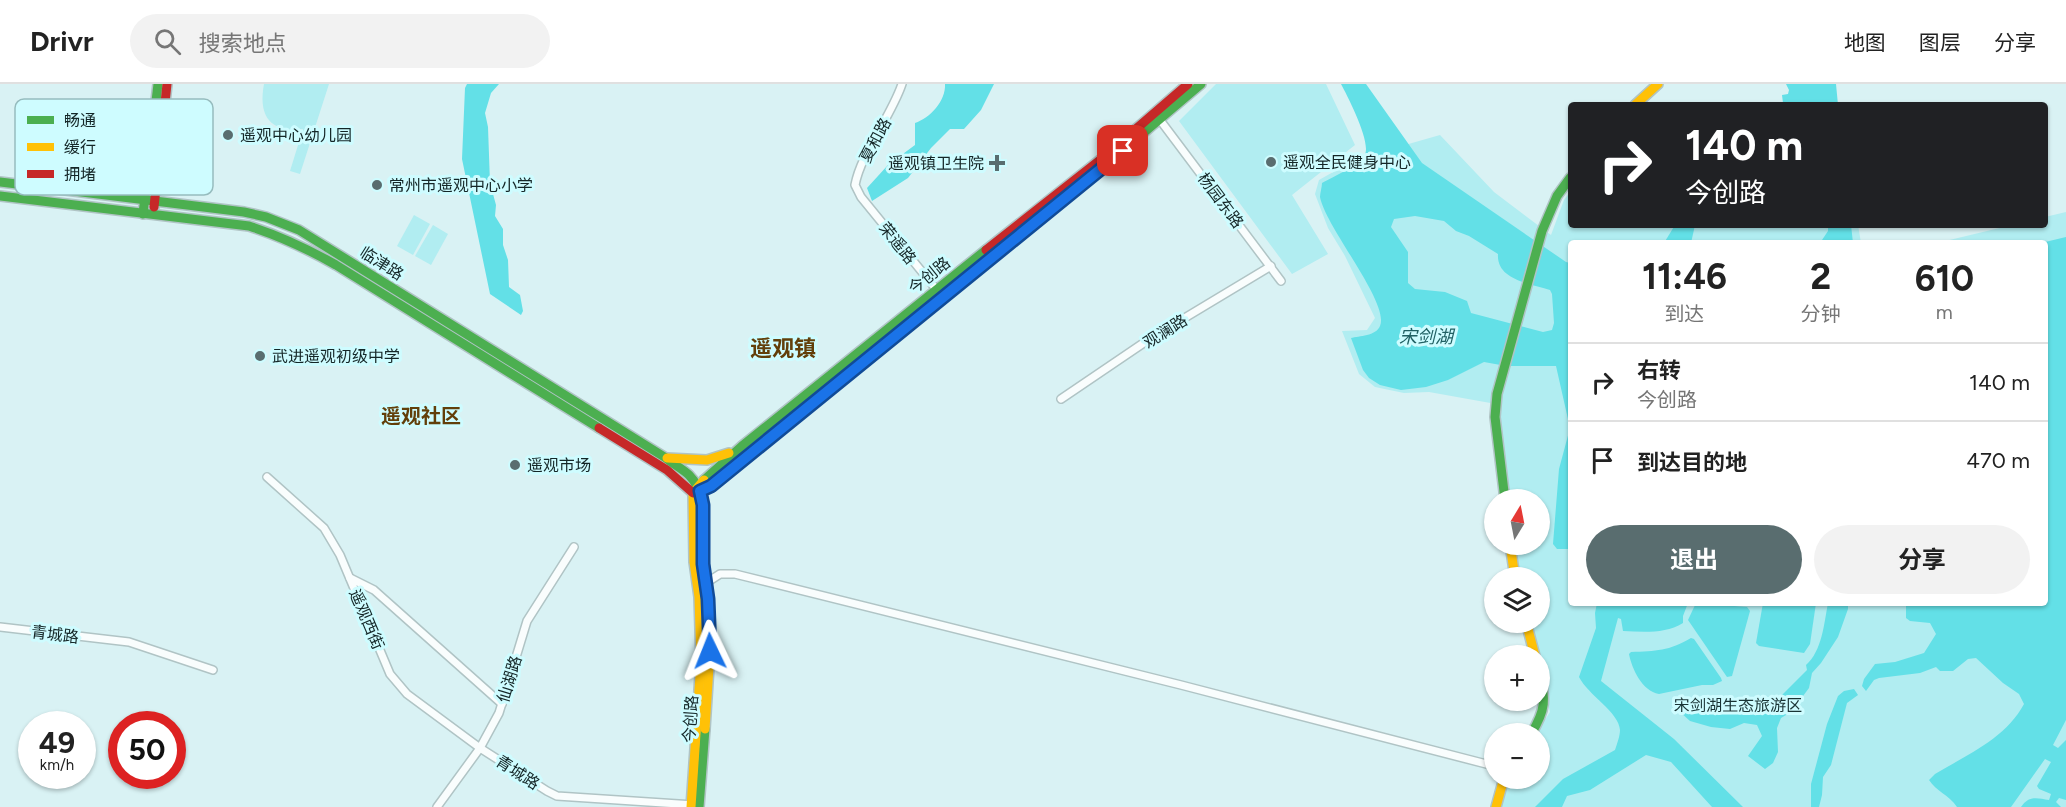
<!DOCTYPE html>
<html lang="zh">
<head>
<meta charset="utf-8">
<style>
  :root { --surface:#fff; --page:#f2f2f2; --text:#222; --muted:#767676; --line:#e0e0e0; --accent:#596d6f }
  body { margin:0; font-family:Figtree,"Noto Sans SC",sans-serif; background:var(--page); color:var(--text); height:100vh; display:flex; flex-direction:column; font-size:22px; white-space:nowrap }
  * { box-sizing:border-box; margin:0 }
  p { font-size:20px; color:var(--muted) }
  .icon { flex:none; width:33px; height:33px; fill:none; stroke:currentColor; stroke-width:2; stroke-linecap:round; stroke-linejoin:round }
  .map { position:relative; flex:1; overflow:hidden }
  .sheet { position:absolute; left:1568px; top:156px; width:480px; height:366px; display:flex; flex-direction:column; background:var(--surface); border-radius:6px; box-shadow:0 2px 4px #0004 }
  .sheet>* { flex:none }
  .hud { position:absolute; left:1568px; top:18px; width:480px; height:126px; border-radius:6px; box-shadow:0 2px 4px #0004; background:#202124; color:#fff; overflow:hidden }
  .needle { width:39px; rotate:10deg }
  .fabs { position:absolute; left:1484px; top:405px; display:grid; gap:12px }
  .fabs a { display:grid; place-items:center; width:66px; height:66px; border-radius:50%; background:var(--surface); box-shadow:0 2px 4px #0004; font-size:30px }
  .speed { position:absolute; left:18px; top:627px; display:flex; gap:12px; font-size:30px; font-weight:700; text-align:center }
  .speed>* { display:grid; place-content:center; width:78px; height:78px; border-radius:50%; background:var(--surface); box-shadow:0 2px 4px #0004; line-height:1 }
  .speed small { font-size:15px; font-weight:400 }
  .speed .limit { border:9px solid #d22; background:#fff; color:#111 }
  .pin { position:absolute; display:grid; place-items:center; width:51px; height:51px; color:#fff; margin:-26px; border-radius:12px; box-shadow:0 3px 9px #0006 }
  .me { position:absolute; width:66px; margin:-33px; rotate:358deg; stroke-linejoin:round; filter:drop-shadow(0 0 4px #0008) }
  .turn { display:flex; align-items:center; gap:21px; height:126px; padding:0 18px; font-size:27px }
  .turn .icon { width:78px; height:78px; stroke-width:2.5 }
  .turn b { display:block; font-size:42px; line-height:51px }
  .eta { display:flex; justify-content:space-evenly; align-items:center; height:102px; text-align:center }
  .eta b { font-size:36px; font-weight:700; line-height:42px }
  .action { display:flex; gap:12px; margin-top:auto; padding:12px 18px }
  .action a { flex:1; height:69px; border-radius:36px; background:var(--accent); color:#fff; font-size:24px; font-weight:700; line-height:69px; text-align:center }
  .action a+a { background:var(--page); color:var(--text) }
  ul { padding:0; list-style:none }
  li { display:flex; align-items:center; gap:18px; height:78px; padding:0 18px; border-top:2px solid var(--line) }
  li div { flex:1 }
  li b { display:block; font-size:22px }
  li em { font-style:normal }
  header { display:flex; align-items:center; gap:36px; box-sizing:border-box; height:84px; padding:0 30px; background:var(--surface); border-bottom:2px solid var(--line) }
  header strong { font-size:28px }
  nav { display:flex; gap:33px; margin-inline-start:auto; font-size:21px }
  .search { width:420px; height:54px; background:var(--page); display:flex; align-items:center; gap:15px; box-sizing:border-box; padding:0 21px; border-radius:33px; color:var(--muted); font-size:22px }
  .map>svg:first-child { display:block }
</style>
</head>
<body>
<header>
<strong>Drivr</strong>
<div class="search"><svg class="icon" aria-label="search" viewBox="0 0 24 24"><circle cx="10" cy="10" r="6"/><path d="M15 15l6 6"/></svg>搜索地点</div>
<nav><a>地图</a><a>图层</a><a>分享</a></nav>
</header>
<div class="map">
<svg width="2066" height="723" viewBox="0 0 2066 723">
  <rect width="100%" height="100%" fill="#d9f2f4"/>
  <g fill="#b1edf1">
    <path d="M 264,0 L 329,0 L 300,90 L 290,87 L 303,45 C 270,49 258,32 264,0 Z"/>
    <path d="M 1216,0 L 1326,0 L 1355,61 L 1292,111 L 1328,170 L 1292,190 L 1179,37 Z"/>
    <path d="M 1440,51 L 1494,108 L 1551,151 L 1564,116 L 1570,108 L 1570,141 L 1858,141 L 1861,159 L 1570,159 L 1570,519 L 2044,519 L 2044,159 L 1937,159 L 2012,141 L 2044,141 L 2045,133 L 2066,128 L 2066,723 L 1499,723 L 1508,695 L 1539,694 L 1539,650 L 1536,649 L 1550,628 L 1530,539 L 1539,538 L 1539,494 L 1520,493 L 1516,461 L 1539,460 L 1539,416 L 1509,415 L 1496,320 L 1429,308 L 1404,309 L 1375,303 L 1359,290 L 1342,247 L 1367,246 L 1375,234 L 1345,172 L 1328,144 L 1315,110 L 1319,96 L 1356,75 Z"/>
    <path d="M 414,131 L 430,140 L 413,171 L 397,162 Z"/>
    <path d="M 433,141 L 448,150 L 431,181 L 415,172 Z"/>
  </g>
  <g fill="#63e0e7" fill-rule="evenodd">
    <path d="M 467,0 L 499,0 L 491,9 L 485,29 L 488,43 L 490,99 L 496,121 L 495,132 L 503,145 L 503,161 L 508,176 L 509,203 L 520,211 L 523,227 L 521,231 L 490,210 L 462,75 L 465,4 Z"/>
    <path d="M 945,0 L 994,0 L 981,26 L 964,45 L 950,45 L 931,64 L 908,94 L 872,117 L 867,104 L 888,81 L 915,61 L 915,39 C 930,34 946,17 945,0 Z"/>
    <path d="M 1341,0 L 1366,0 L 1422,79 L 1566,178 L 1570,179 L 1570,465 L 1557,465 L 1553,460 L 1559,385 L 1570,344 L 1556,282 L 1506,282 L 1484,278 L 1448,296 L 1426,303 L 1401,306 L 1380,301 L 1369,294 L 1363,286 L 1351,254 C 1359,252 1376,252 1380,242 C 1390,219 1326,144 1320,113 C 1320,109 1322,103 1322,99 C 1333,93 1360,81 1365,70 C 1371,58 1348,13 1341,0 ZM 1415,132 L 1444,137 L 1456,147 L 1469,152 L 1498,170 C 1496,196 1531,200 1550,206 L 1552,210 L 1554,239 L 1552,246 L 1543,248 L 1471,229 L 1467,217 L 1445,208 L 1415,205 L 1408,199 L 1408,168 L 1391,143 L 1394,135 Z"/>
    <path d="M 1786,0 L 1836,0 L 1838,21 L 1786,21 L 1783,19 L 1782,11 L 1788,10 L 1789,6 Z"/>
    <path d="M 1675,141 L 1695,141 L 1691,159 L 1664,159 Z"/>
    <path d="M 1828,141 L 1851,141 L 1853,159 L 1820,159 L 1828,147 Z"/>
    <path d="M 2066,153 L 2066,636 L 2053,661 L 2058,664 L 2066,656 L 2066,716 L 2059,714 L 2056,718 L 2061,723 L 2021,723 C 2029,711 2037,714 2049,716 L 2051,710 L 2039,705 L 2037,702 L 2051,678 L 2045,675 L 2011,723 L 1957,723 C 1949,711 1936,707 1929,696 L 1935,690 C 1967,671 2006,654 2024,620 L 2019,610 L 2003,599 L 1976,574 L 1968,575 L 1953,587 L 1940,587 L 1936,583 L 1920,589 L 1879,594 L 1874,596 L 1866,607 L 1862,602 L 1864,595 L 1875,580 L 1895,578 L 1924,569 L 1936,550 L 1930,539 L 1910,537 L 1906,534 L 1906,519 L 2044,519 L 2044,159 L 2041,159 Z"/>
    <path d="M 1597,519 L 1688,519 L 1683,532 L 1683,539 C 1665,550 1644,548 1623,547 L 1621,535 L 1618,534 L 1601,597 L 1674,655 L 1743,723 L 1712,723 L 1671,678 L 1646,671 L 1590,706 L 1567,712 L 1562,723 L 1535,723 L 1563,695 L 1615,666 C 1617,660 1620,652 1620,646 C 1619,628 1588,611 1579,593 L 1596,544 L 1595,529 Z"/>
    <path d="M 1696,519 L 1747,523 L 1750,527 L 1732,592 L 1727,593 L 1688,536 Z"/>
    <path d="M 1763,519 L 1816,519 L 1810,560 L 1804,569 L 1759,562 L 1756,559 Z"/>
    <path d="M 1828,519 L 1848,519 L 1848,525 L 1838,553 L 1821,579 L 1812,589 L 1809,604 L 1791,628 L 1781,634 L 1777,644 L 1778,668 L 1773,679 L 1765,685 L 1748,672 L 1762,652 L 1757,641 L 1744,639 L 1730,645 L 1711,643 L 1690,637 L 1680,628 C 1700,610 1711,620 1735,625 C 1743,626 1752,627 1760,628 L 1777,616 L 1807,586 L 1806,581 C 1822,567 1824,540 1828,519 Z"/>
    <path d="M 1691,554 L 1694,555 L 1721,594 L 1722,597 L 1713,601 L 1702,601 L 1659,610 C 1642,607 1632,585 1629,570 L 1631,568 C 1656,567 1669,567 1691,554 Z"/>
    <path d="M 1854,605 L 1858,611 L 1847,619 L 1831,681 L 1823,693 L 1822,711 L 1819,723 L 1811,723 L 1811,700 L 1827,640 L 1838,612 L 1844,607 Z"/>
  </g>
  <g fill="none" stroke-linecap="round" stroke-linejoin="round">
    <g stroke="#b0c4c5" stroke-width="10">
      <g id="street">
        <path d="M 902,0 C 891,33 861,69 855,101 L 861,113 L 936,205"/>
        <path d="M 1160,36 L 1281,197"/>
        <path d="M 1061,315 L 1148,256 L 1271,182"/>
        <path d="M 267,393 L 324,444 L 340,471 L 390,590 L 407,610 L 480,664 L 547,707 L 557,712 L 694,721"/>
        <path d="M 350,494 L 374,506 L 502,620"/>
        <path d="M 706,499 L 720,490 L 735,490 L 1181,601 L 1494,682"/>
        <path d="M 0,543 L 129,558 L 213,586"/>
        <path d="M 437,723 L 480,664 L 499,629 L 527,537 L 574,463"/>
      </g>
    </g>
    <g stroke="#b0c4c5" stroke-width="12">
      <g id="fast">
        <path d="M 1109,78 L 1201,0"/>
        <path d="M 0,98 L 244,128 L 266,133 L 299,146 L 666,374 C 673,380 683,385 689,391 C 707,409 703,437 703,460"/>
        <path d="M 0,112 L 249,142 C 280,152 308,165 336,181 L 599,344"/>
        <path d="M 143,130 L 158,0"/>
        <path d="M 704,396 L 742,362 L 986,166"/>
        <path d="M 1505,416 L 1495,333 L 1497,310 L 1542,147 L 1557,112 L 1570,94"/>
        <path d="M 1531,650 C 1546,626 1546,615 1539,588"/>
        <path d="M 699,723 L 705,645"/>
      </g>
    </g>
    <g stroke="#b0c4c5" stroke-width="12">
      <g id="slow">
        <path d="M 1635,21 L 1658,0"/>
        <path d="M 886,259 L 1109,78"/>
        <path d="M 667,374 L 707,376 L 729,369"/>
        <path d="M 703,460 L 710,567 L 705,645"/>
        <path d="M 1510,460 L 1515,494"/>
        <path d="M 1526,538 L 1535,572"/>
        <path d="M 691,723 L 701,577 L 699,513 L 694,478 L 693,409 L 704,396"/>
        <path d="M 1496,723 L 1504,694"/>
      </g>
    </g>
    <g stroke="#b0c4c5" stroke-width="12">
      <g id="jam">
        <path d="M 154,123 L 167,0"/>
        <path d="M 986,166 L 1100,76 L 1188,0"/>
        <path d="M 599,344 L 667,386 L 693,409"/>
        <path d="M 695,408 L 711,402 L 886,259"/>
      </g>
    </g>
    <use href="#street" stroke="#f9fdfd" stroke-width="7"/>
    <use href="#fast" stroke="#4caf50" stroke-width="9"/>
    <use href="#slow" stroke="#ffc107" stroke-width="9"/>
    <use href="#jam" stroke="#c62828" stroke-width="9"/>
  </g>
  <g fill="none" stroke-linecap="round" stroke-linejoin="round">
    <g stroke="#114b97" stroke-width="15">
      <path id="route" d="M 710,567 L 708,515 L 703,480 L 703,421 L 700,407 L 711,402 L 1123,67"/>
    </g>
    <use href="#route" stroke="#1a73e8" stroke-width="10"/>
  </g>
  <g fill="#596d6f" stroke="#cefcff" stroke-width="2">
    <circle cx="228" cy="51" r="6"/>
    <circle cx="1271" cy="78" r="6"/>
    <path d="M994 70h6v6h6v6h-6v6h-6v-6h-6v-6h6z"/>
    <circle cx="377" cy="101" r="6"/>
    <circle cx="260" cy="272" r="6"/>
    <circle cx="515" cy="381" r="6"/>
  </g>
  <g text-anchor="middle" stroke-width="6" stroke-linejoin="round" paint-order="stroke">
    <g font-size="16" fill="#142627" stroke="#cefcff" text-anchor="start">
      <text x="240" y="57">遥观中心幼儿园</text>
      <text x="1283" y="84">遥观全民健身中心</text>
      <text x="984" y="85" text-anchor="end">遥观镇卫生院</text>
      <text x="389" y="107">常州市遥观中心小学</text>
      <text x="272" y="278">武进遥观初级中学</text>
      <text x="527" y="387">遥观市场</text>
    </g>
    <g font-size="16" fill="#142627" stroke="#cefcff">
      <text transform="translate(875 56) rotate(-62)" y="6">夏和路</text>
      <text transform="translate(1221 116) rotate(53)" y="6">杨园东路</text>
      <text transform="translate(898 159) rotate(51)" y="6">荣遥路</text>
      <text transform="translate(382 179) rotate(32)" y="6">临津路</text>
      <text transform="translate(929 191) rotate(-39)" y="6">今创路</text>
      <text transform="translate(1165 247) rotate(-32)" y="6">观澜路</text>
      <text transform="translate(367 535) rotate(67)" y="6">遥观西街</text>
      <text transform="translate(55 550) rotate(7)" y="6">青城路</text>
      <text transform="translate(509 595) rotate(-73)" y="6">仙湖路</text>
      <text transform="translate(690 635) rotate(-86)" y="6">今创路</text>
      <text transform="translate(518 688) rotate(33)" y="6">青城路</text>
    </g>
    <g font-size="16" fill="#193334" stroke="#cefcff">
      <text x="1738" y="627">宋剑湖生态旅游区</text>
    </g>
    <g font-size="18" font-style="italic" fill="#206063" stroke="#cefcff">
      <text x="1426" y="259">宋剑湖</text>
    </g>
    <g font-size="20" font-weight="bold" fill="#623f0a" stroke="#cefcff">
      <text x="421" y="339">遥观社区</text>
    </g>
    <g font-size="22" font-weight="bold" fill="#623f0a" stroke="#cefcff">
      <text x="783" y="272">遥观镇</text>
    </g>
  </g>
  <rect x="15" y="15" width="198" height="96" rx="9" fill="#cefcff" stroke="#96bcbe" stroke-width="1.5"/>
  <rect x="27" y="32" width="27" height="8" fill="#4caf50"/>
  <rect x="27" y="59" width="27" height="8" fill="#ffc107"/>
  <rect x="27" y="86" width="27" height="8" fill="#c62828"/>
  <g font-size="16" fill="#142627">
    <text x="64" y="42">畅通</text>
    <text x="64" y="69">缓行</text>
    <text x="64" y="96">拥堵</text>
  </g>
</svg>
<div class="fabs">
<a><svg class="needle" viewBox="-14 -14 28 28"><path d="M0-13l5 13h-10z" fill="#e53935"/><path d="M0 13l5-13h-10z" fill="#767676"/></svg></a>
<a><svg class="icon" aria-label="layers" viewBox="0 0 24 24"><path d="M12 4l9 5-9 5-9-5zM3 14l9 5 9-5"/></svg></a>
<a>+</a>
<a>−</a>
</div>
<div class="speed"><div>49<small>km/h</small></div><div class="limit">50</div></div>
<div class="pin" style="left:1123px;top:67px;background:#d93025"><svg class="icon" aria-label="arrive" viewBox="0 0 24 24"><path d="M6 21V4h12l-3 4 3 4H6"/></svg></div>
<svg class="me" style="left:710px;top:567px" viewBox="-20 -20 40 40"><path d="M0-17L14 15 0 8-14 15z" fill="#1a73e8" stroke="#fff" stroke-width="4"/></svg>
<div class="hud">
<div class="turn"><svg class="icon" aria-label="right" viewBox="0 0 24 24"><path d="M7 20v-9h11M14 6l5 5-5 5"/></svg><div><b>140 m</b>今创路</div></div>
</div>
<section class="sheet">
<div class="eta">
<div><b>11:46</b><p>到达</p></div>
<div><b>2</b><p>分钟</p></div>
<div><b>610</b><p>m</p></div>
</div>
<ul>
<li><svg class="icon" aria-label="right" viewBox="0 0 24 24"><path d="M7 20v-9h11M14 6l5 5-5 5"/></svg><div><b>右转</b><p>今创路</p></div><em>140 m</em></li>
<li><svg class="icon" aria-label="arrive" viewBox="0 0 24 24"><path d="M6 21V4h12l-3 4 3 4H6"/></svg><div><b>到达目的地</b></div><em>470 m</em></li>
</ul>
<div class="action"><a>退出</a><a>分享</a></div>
</section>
</div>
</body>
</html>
